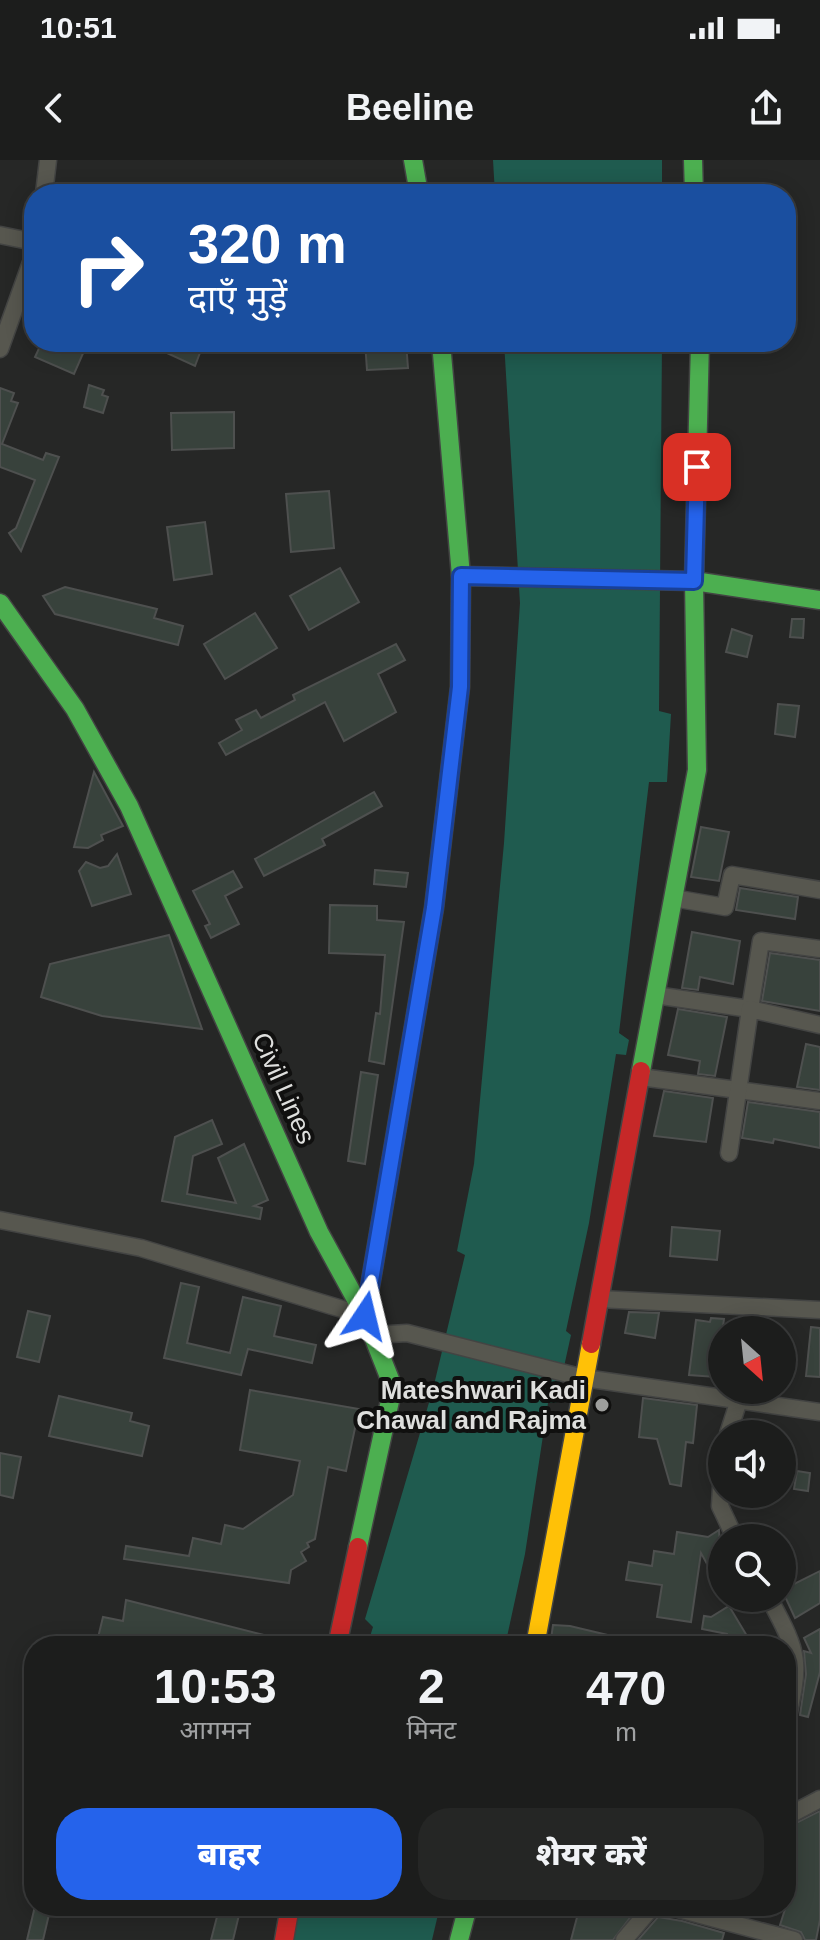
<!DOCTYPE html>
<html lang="hi">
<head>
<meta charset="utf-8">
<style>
  :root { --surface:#1c1d1c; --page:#252625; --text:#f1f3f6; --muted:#a0a2a3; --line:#3a3b3b; --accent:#2563eb }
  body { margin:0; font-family:Helvetica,"Noto Sans Devanagari",sans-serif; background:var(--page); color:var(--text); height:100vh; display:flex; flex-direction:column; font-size:30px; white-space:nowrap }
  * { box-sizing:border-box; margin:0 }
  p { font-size:26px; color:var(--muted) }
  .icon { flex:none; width:44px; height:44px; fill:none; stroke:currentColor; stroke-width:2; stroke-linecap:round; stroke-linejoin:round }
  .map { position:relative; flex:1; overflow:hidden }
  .details { position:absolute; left:24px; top:1476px; width:772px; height:280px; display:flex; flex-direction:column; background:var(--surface); border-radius:32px; box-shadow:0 4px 20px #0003,0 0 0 2px var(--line) }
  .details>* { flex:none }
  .guide { position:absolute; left:24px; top:24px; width:772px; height:168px; border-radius:32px; box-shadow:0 4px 20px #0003,0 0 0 2px var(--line); background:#1a4fa0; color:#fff; overflow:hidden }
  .needle { width:52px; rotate:153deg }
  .controls { position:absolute; left:708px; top:1156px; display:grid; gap:16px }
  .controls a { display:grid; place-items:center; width:88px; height:88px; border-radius:50%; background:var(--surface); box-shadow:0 4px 20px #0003,0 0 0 2px var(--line); font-size:40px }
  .pin { position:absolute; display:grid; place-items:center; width:68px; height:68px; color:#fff; margin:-34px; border-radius:16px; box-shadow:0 4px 12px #0006 }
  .me { position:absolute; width:88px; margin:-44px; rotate:10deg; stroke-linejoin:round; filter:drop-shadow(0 0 6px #0008) }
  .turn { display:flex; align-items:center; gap:28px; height:168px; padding:0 32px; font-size:36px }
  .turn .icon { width:104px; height:104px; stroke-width:2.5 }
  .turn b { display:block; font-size:56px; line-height:68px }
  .eta { display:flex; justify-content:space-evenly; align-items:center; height:136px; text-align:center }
  .eta b { font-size:48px; font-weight:800; line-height:56px }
  .cta { display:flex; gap:16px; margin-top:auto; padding:16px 32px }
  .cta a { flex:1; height:92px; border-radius:32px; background:var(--accent); color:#fff; font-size:32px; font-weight:800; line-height:92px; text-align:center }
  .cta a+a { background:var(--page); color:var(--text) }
  .status { display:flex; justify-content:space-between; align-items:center; height:56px; padding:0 40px; background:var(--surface); direction:ltr }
  .status svg { height:22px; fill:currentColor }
  header { display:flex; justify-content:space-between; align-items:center; height:104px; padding:0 32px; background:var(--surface); font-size:36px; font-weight:800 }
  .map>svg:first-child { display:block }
</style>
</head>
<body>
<div class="status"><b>10:51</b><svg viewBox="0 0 49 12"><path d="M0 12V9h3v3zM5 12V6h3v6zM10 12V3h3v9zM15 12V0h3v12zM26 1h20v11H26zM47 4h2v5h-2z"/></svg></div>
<header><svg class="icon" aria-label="back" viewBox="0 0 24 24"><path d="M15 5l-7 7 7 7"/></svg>Beeline<svg class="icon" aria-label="share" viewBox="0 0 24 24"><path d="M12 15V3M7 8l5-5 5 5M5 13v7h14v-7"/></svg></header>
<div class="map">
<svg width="820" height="1780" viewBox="0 0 820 1780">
  <rect width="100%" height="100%" fill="#262726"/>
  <g fill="#1f5b4f">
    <path d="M 493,0 L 662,0 L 662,34 L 495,34 Z"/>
    <path d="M 504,182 L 662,182 L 659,551 L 671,554 L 667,622 L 649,622 L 619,873 L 629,880 L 626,895 L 616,894 L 589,1063 L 566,1171 L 571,1175 L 556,1243 L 548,1243 L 525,1394 L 505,1486 L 367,1486 L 373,1467 L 365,1459 L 433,1229 L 465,1095 L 457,1091 L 474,1004 L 504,683 L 520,443 Z"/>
    <path d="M 300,1746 L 440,1746 L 432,1780 L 292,1780 Z"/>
  </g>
  <g fill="#38423c" stroke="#4e504f" stroke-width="2">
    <path d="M 42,182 L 88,182 L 74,214 L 35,197 Z"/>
    <path d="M 143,182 L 177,182 L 186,186 L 188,182 L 204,182 L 195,206 Z"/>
    <path d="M 365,182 L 406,182 L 408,208 L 367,210 Z"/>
    <path d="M 89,225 L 104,230 L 102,235 L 108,237 L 103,253 L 84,247 Z"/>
    <path d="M 0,228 L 14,233 L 11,241 L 18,243 L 2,284 L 43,300 L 46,293 L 59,297 L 21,391 L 9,373 L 16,368 L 35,320 L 0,307 Z"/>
    <path d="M 234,252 L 234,288 L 172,290 L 171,253 Z"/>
    <path d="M 329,331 L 334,388 L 291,392 L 286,334 Z"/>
    <path d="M 205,362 L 212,414 L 174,420 L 167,367 Z"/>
    <path d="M 340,408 L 359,442 L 309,470 L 290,436 Z"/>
    <path d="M 65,427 L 157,449 L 154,458 L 183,466 L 178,485 L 55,454 L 43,436 Z"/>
    <path d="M 255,453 L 277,488 L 225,519 L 204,484 Z"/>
    <path d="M 792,459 L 804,459 L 803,478 L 790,477 Z"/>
    <path d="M 732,469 L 752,476 L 747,497 L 726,492 Z"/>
    <path d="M 396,484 L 405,500 L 378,514 L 396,552 L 344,581 L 325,542 L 226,595 L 219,583 L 242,570 L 236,560 L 256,550 L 261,558 L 295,540 L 293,535 Z"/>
    <path d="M 778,544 L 799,546 L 795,577 L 775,574 Z"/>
    <path d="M 94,612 L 123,666 L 101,675 L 103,680 L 88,688 L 74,687 Z"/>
    <path d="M 374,632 L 382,646 L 322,679 L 325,685 L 264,716 L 255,699 Z"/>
    <path d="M 701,667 L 729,672 L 719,721 L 691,717 Z"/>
    <path d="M 117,694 L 131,734 L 92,746 L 79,711 L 86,702 L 100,708 L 108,706 Z"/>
    <path d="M 375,710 L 408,713 L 406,727 L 374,724 Z"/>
    <path d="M 233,711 L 242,727 L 225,736 L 239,764 L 211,778 L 205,766 L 210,764 L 193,731 Z"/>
    <path d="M 740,728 L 798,737 L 795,759 L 736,750 Z"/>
    <path d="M 330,745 L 377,746 L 377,760 L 404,762 L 384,904 L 369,901 L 376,853 L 380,854 L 385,795 L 329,793 Z"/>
    <path d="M 692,772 L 740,781 L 733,824 L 700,817 L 698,830 L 682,828 Z"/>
    <path d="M 169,775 L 202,869 L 102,856 L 41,837 L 50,804 Z"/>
    <path d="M 770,793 L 820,800 L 820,851 L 762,841 Z"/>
    <path d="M 678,849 L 727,857 L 715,916 L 698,914 L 700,901 L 668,895 Z"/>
    <path d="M 806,884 L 820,887 L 820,930 L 797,927 Z"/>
    <path d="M 361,912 L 378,915 L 365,1004 L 348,1001 Z"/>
    <path d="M 664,931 L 713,938 L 706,982 L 654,976 Z"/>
    <path d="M 748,942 L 820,952 L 820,988 L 774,979 L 773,983 L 742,978 Z"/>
    <path d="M 212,960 L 222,984 L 193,996 L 187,1034 L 236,1043 L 218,998 L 244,984 L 268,1040 L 254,1046 L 262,1048 L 260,1059 L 162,1041 L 175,977 Z"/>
    <path d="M 672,1067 L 720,1071 L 717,1100 L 670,1096 Z"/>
    <path d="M 181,1123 L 199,1127 L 187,1183 L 230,1193 L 243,1137 L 281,1146 L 274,1176 L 316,1185 L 312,1203 L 248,1189 L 241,1215 L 164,1198 Z"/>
    <path d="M 28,1151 L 50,1156 L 39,1202 L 17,1197 Z"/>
    <path d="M 629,1152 L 659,1153 L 655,1178 L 625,1173 Z"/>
    <path d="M 711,1158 L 724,1159 L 716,1217 L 689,1215 L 696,1160 L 710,1162 Z"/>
    <path d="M 811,1167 L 820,1168 L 820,1217 L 806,1216 Z"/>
    <path d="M 250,1230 L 359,1249 L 346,1311 L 328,1307 L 315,1379 L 307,1383 L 309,1387 L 301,1392 L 306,1401 L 291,1410 L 289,1423 L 124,1399 L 126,1386 L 189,1396 L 193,1378 L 221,1384 L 225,1365 L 243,1369 L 293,1335 L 300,1301 L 240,1290 Z"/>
    <path d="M 59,1236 L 132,1253 L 130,1261 L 149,1266 L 142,1296 L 49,1276 Z"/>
    <path d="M 643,1238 L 697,1245 L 693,1283 L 686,1282 L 681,1326 L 670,1324 L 657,1279 L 639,1277 Z"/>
    <path d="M 0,1293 L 21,1297 L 13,1338 L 0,1335 Z"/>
    <path d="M 797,1311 L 810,1313 L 808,1331 L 794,1329 Z"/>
    <path d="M 719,1370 L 722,1431 L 701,1393 L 691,1462 L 657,1457 L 662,1425 L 626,1420 L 629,1402 L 652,1406 L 654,1391 L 674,1394 L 677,1372 L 708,1377 Z"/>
    <path d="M 820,1411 L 820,1443 L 795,1458 L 782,1430 Z"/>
    <path d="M 126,1440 L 268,1476 L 265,1486 L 130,1486 L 114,1482 L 113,1486 L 96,1486 L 103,1457 L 123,1461 Z"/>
    <path d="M 729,1446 L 753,1486 L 734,1486 L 727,1474 L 702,1469 L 704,1456 L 711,1457 Z"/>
    <path d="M 553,1465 L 570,1466 L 629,1480 L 629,1486 L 550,1486 Z"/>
    <path d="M 820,1469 L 820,1512 L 808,1557 L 800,1555 L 806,1514 L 804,1491 L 811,1493 L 804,1478 Z"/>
    <path d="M 820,1651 L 820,1760 L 816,1780 L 805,1780 L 801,1772 L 780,1765 L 786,1746 L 786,1668 Z"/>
    <path d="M 35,1746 L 51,1746 L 43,1780 L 27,1780 Z"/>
    <path d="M 580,1746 L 639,1746 L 613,1780 L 571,1780 Z"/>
    <path d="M 219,1749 L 239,1755 L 233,1780 L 211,1780 Z"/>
    <path d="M 658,1757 L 682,1761 L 724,1773 L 722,1780 L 638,1780 Z"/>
  </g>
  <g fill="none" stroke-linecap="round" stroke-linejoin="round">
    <g stroke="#434443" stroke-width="19">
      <g id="street">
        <path d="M 44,34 L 48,0"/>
        <path d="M 0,75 L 34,82"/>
        <path d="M 0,189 L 34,94"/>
        <path d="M 673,738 L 725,747 L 732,715 L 820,730"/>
        <path d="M 655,835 L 750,849 L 761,781 L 820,789"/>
        <path d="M 648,918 L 820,941"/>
        <path d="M 729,993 L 750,849 L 820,865"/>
        <path d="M 0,1060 L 141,1088 L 365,1156"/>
        <path d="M 599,1139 L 820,1150"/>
        <path d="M 373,1175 L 407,1173 L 584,1218 L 820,1252"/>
        <path d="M 728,1274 L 739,1240"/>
        <path d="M 722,1310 L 720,1346 L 735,1378"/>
        <path d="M 769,1438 C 801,1497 800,1501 786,1566"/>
        <path d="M 786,1657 L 820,1639"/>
        <path d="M 667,1746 L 794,1780"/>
        <path d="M 624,1780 L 653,1746"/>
      </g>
    </g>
    <g stroke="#434443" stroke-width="21">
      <g id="fast">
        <path d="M 413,0 L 419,34"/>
        <path d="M 693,0 L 694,34"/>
        <path d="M 461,416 L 694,421 L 820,440"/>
        <path d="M 0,443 L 75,549 L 129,646 L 319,1072 L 365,1156 L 393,1227 L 358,1387"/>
        <path d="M 641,911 L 697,610 L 694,421 L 700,182"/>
        <path d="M 365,1156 L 434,748 L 460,527 L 461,416 L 441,182"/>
        <path d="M 459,1780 L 468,1746"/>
      </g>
    </g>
    <g stroke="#434443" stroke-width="21">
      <path id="slow" d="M 535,1486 L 591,1184"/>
    </g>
    <g stroke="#434443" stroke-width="21">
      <g id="jam">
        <path d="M 591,1184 L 641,911"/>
        <path d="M 337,1486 L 358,1387"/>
        <path d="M 284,1780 L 290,1746"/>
      </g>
    </g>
    <use href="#street" stroke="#57574f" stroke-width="16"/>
    <use href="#fast" stroke="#4caf50" stroke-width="18"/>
    <use href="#slow" stroke="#ffc107" stroke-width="18"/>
    <use href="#jam" stroke="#c62828" stroke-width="18"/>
  </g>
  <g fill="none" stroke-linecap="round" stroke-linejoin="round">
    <g stroke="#184099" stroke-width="20">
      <path id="route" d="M 365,1156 L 434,748 L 460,527 L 461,416 L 694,421 L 697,307"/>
    </g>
    <use href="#route" stroke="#2563eb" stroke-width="14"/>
  </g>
  <circle fill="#9e9f9d" stroke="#10100f" stroke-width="3" cx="602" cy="1245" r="8"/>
  <g text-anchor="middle" stroke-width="8" stroke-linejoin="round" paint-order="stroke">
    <g font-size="26" fill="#dedfdd" stroke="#10100f">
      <text transform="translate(284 928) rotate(66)" y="9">Civil Lines</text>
    </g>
    <g font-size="26" font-weight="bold" fill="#dedfdd" stroke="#10100f" text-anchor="end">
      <text x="586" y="1239">Mateshwari Kadi<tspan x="586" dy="30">Chawal and Rajma</tspan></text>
    </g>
  </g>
</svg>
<div class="controls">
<a><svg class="needle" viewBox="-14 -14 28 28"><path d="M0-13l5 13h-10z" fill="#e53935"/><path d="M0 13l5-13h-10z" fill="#a0a2a3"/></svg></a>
<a><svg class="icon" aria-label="sound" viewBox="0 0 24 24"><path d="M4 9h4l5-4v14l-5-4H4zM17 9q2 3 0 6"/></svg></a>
<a><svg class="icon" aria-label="search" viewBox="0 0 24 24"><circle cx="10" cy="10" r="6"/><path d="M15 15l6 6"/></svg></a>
</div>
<div class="pin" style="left:697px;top:307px;background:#d93025"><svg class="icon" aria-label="arrive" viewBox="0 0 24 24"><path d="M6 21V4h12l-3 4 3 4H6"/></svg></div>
<svg class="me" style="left:365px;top:1156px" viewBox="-20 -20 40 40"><path d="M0-17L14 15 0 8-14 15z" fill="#2563eb" stroke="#fff" stroke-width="4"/></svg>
<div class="guide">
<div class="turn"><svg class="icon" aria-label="right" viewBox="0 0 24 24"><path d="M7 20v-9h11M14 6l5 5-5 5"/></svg><div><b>320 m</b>दाएँ मुड़ें</div></div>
</div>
<section class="details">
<div class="eta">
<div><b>10:53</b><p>आगमन</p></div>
<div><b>2</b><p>मिनट</p></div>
<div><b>470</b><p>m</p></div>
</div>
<div class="cta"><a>बाहर</a><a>शेयर करें</a></div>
</section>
</div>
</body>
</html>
